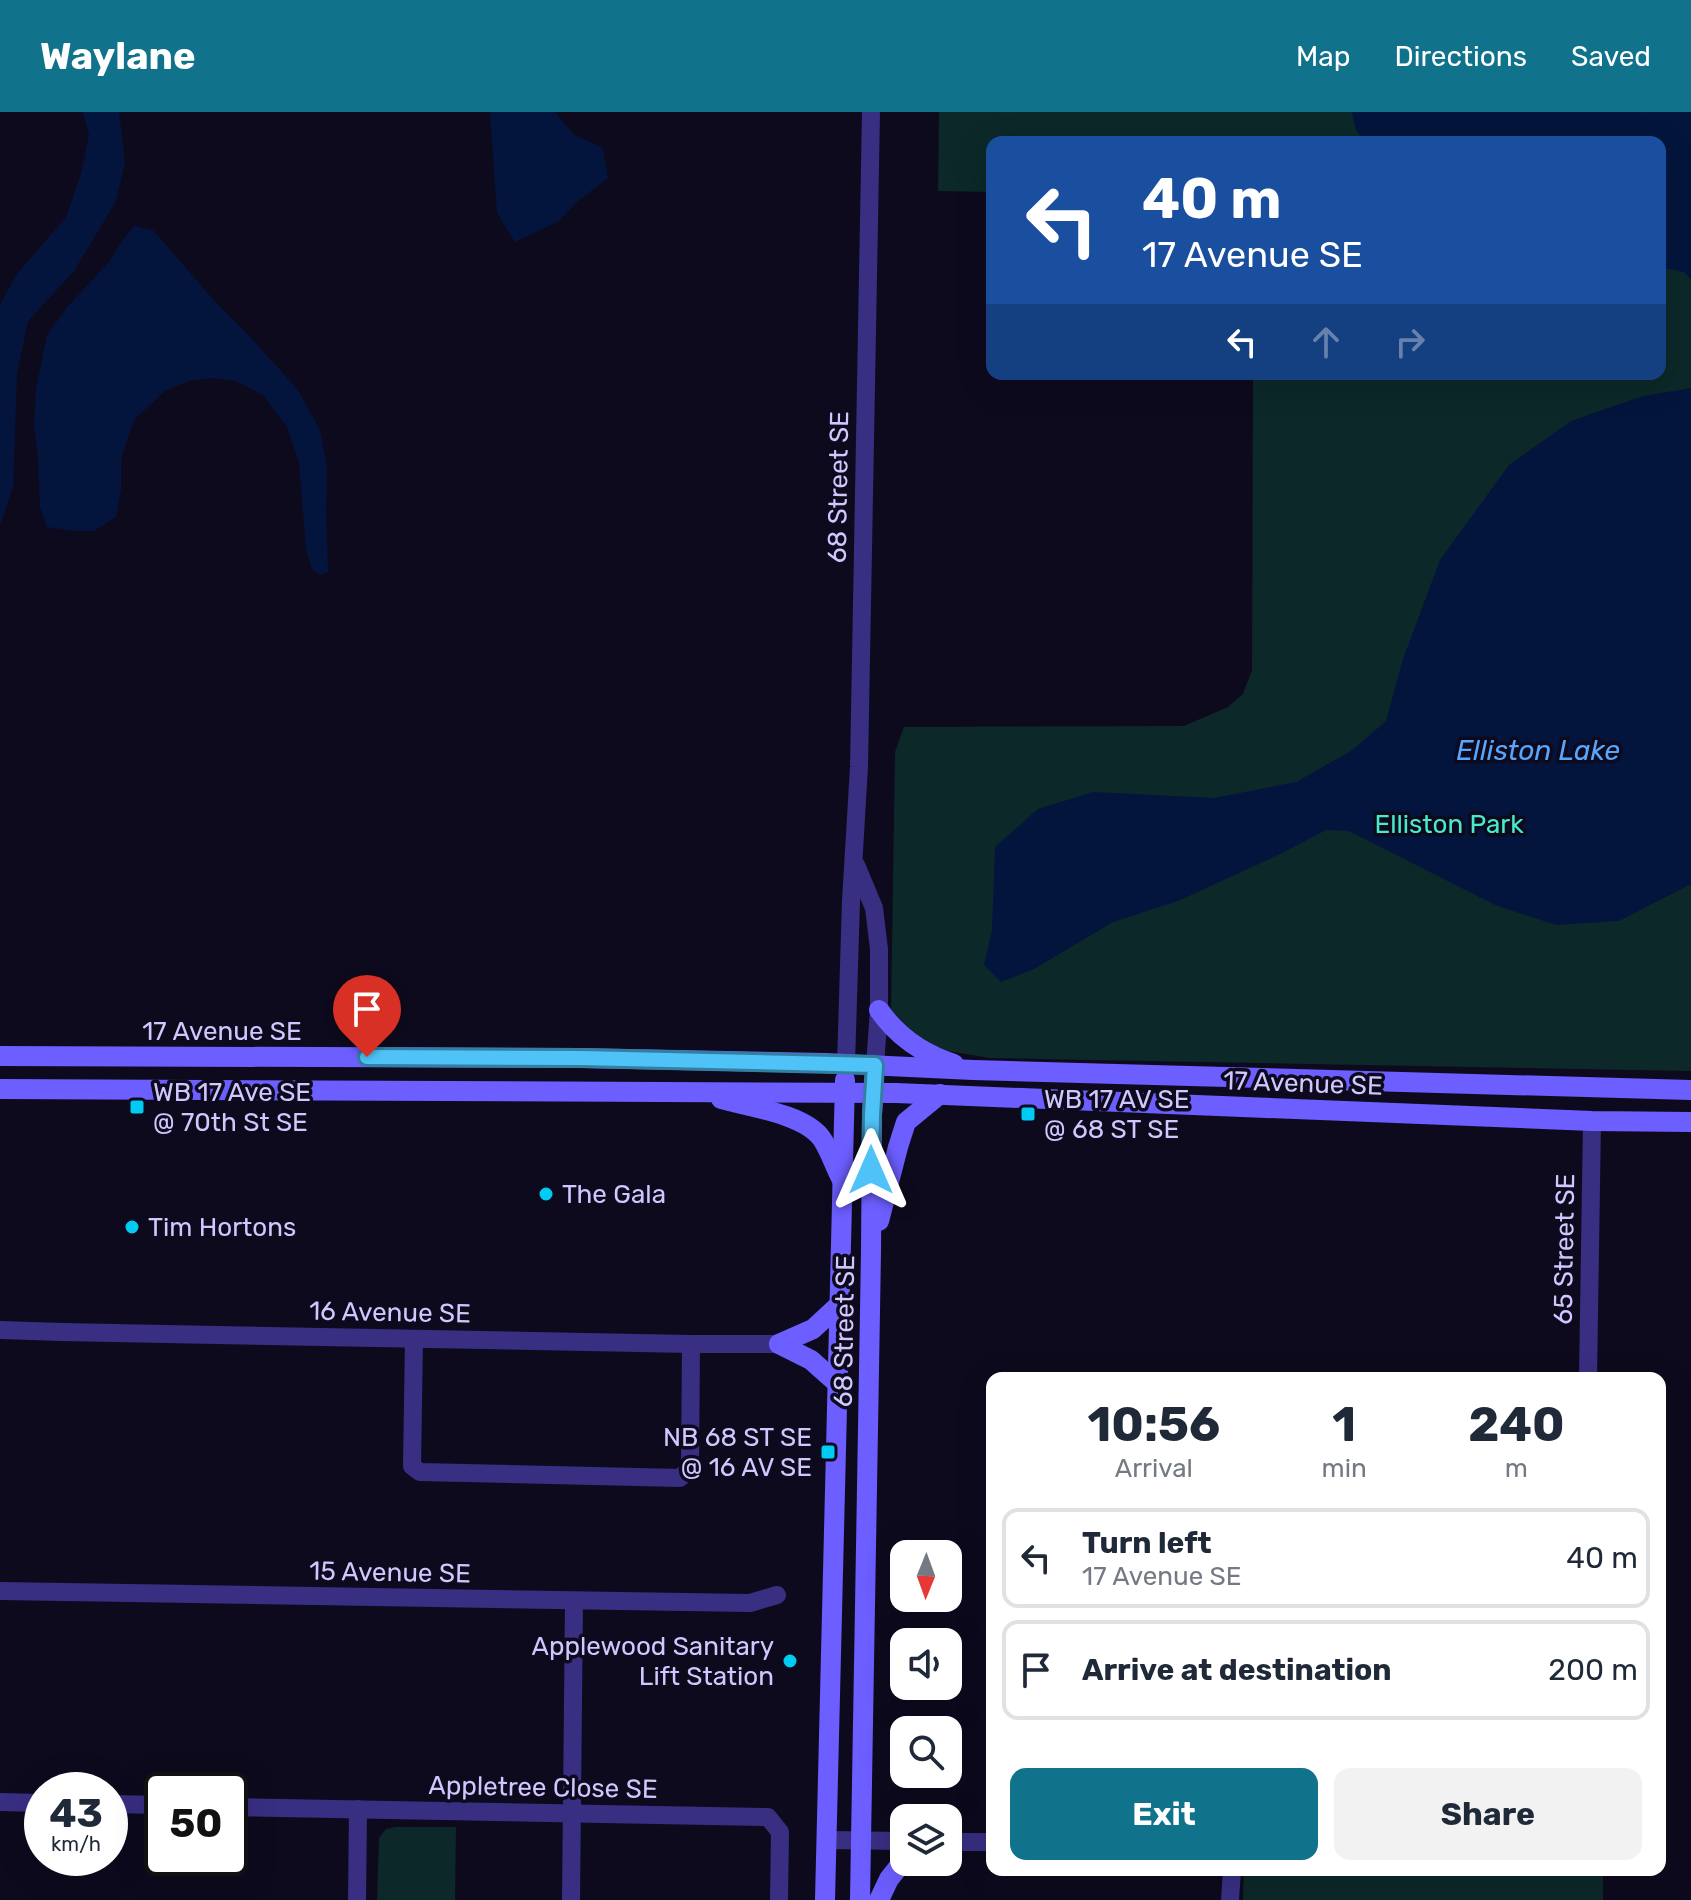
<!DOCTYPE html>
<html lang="en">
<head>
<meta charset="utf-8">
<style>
  :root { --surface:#fff; --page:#f2f2f3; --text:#1f2937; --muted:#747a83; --line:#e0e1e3; --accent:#11728b }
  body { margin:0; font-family:Rubik,sans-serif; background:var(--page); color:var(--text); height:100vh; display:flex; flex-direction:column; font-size:30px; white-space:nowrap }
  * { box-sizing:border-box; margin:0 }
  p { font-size:26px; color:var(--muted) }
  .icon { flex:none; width:44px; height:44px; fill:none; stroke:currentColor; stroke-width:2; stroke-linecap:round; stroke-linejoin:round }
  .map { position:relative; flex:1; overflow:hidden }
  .details { position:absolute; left:986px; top:1260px; width:680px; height:504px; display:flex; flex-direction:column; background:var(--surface); border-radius:16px; box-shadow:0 8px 32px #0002 }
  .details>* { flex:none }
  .top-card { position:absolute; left:986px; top:24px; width:680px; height:244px; border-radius:16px; box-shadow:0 8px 32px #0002; background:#1a4fa0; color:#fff; overflow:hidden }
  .needle { width:52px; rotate:181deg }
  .buttons { position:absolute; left:890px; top:1428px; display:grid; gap:16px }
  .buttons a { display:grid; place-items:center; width:72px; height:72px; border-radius:16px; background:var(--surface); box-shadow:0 8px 32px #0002; font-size:40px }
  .speed { position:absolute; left:24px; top:1660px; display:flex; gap:16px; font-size:40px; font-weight:700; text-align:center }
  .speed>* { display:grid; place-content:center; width:104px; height:104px; border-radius:50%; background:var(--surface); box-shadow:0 8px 32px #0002; line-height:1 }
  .speed small { font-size:20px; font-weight:400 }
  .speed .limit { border:4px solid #111; border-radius:12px; background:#fff; color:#111 }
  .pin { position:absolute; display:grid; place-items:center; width:68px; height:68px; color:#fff; margin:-82px -34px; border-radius:50% 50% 50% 0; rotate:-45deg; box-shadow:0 0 8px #0007 }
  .pin .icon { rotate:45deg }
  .me { position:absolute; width:88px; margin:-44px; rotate:0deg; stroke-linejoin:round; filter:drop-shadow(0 0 6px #0008) }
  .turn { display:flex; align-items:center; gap:28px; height:168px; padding:0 24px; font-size:36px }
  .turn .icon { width:104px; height:104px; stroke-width:2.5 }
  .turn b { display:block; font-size:56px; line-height:68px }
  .lanes { display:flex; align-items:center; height:76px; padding:0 24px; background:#0003; justify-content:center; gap:40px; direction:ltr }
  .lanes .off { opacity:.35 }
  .eta { display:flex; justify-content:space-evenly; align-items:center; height:136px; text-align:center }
  .eta b { font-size:48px; font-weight:700; line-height:56px }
  .cta { display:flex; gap:16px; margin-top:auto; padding:16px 24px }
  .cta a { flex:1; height:92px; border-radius:16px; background:var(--accent); color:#fff; font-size:32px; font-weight:700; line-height:92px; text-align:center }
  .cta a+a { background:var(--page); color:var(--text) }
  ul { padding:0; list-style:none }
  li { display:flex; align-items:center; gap:24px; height:100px; margin:0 16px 12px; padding:0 8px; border:4px solid var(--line); border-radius:16px }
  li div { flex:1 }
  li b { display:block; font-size:30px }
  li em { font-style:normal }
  header { display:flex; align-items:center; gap:48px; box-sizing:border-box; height:112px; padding:0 40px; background:var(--accent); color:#fff }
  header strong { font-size:38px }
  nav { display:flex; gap:44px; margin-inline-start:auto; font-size:28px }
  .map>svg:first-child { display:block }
</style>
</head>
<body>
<header>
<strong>Waylane</strong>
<nav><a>Map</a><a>Directions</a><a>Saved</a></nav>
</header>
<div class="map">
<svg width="1691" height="1788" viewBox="0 0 1691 1788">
  <rect width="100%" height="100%" fill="#0e0a1e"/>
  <g fill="#0c2829">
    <path d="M 939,0 L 1691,0 L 1691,959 L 990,946 L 936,937 L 907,916 L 891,899 L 895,640 L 904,615 L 1184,614 L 1228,595 L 1243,582 L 1252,558 L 1253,262 L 1660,262 L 1660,30 L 992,30 L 992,80 L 938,79 Z"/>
    <path d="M 395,1715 L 456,1715 L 455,1788 L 377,1788 L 379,1726 L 386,1717 Z"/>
    <path d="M 1244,1758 L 1597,1758 L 1603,1764 L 1603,1788 L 1243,1788 Z"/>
  </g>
  <g fill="#04153d">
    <path d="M 83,0 L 119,0 L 125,50 L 116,89 L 74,159 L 28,209 L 17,262 L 13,375 L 0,413 L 0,193 L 16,163 L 67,104 L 81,62 L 89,23 Z"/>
    <path d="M 490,0 L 555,0 L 573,22 L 603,36 L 608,66 L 578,89 L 559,109 L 515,130 L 497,101 Z"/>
    <path d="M 1352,0 L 1691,0 L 1691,168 L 1684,160 L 1660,155 L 1660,30 L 1367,30 L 1356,19 Z"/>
    <path d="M 134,114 L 153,118 L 218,193 L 252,227 L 298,278 L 320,318 L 327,356 L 326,399 L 328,460 L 320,463 L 312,457 L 306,436 L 299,350 L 287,315 L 263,283 L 236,269 L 210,266 L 189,269 L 166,278 L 134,308 L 121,346 L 121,378 L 116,405 L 94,419 L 74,419 L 47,415 L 40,395 L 38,347 L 34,312 L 36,277 L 47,223 L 68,194 L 109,150 L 122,129 Z"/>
    <path d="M 1691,276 L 1691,772 L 1619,809 L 1556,813 L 1495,793 L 1349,719 L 1326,718 L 1280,742 L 1178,789 L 1113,810 L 1034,857 L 1001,870 L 984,853 L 992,818 L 995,735 L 1038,697 L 1093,680 L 1214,686 L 1296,670 L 1351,639 L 1386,609 L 1403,547 L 1440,448 L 1509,353 L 1571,309 L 1643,284 Z"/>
  </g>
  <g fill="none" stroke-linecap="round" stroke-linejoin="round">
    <g stroke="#382f83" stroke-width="18">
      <path d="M 856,753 L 874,796 L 879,837 L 879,898 L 875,953"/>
      <path d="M 846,952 L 851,789 L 859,655 L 871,0"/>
      <path d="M 0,1218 L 62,1220 L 691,1232 L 779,1232"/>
      <path d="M 414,1227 L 412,1354 L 420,1360 L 680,1366 L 690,1356 L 691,1232"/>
      <path d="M 1588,1266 L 1592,1009"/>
      <path d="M 0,1479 L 750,1491 L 777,1483"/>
      <path d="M 0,1690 L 42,1691"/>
      <path d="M 110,1692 L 162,1693"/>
      <path d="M 230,1695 L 768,1705 L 780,1720 L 779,1788"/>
      <path d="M 827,1728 L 904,1729"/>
      <path d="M 948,1730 L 992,1730"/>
      <path d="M 357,1788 L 358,1697"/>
      <path d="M 571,1788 L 574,1490"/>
      <path d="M 1230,1788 L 1232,1758"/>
    </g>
    <g stroke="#6c5eff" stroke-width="20">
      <path d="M 879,898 C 897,924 923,942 954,952"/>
      <path d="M 0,944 L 581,946 L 825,951 L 973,958 L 1691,978"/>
      <path d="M 0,977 L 896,981 L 1592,1009 L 1691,1010"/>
      <path d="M 721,987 C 749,995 805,1002 822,1027 C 830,1039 835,1055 842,1068"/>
      <path d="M 879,1109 L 898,1035 L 906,1010 L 940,982"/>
      <path d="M 779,1232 L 813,1217 L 840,1192"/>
      <path d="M 779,1232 L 811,1248 L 838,1272"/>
      <path d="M 825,1788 L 845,968"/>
      <path d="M 860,1788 L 871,1140 L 872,1003 L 874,968"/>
      <path d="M 879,1788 L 889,1767 L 904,1748"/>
    </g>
  </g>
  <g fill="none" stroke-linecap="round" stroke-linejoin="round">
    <g stroke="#337fa1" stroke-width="20">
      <path id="route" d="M 367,945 L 581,946 L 875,953 L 872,1003 L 871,1058"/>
    </g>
    <use href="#route" stroke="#4fc3f7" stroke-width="14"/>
  </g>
  <g fill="#00cbf2" stroke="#0e0a1e" stroke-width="3">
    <rect x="129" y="987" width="16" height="16" rx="4"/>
    <rect x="1020" y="994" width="16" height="16" rx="4"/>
    <circle cx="546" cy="1082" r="8"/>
    <circle cx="132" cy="1115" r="8"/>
    <rect x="820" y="1332" width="16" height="16" rx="4"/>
    <circle cx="790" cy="1549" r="8"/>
  </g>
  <g text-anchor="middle" stroke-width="7" stroke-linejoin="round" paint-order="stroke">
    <g font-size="26" fill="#d1c7ff" stroke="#0e0a1e">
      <text transform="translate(838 375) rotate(-89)" y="9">68 Street SE</text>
      <text x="222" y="928">17 Avenue SE</text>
      <text transform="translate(1303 971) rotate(2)" y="9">17 Avenue SE</text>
      <text transform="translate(1564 1137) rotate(-89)" y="9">65 Street SE</text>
      <text transform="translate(390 1200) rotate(1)" y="9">16 Avenue SE</text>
      <text transform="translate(844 1219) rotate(-89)" y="9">68 Street SE</text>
      <text transform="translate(390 1460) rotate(1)" y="9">15 Avenue SE</text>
      <text transform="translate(543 1675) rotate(1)" y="9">Appletree Close SE</text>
    </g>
    <g font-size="26" fill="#47ebcc" stroke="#0e0a1e">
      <text x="1449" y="721">Elliston Park</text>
    </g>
    <g font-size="26" fill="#d1c7ff" stroke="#0e0a1e" text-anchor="start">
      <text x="153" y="989">WB 17 Ave SE<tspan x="153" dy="30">@ 70th St SE</tspan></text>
      <text x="1044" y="996">WB 17 AV SE<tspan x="1044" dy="30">@ 68 ST SE</tspan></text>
      <text x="562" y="1091">The Gala</text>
      <text x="148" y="1124">Tim Hortons</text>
      <text x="812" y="1334" text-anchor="end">NB 68 ST SE<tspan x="812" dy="30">@ 16 AV SE</tspan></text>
      <text x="774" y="1543" text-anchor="end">Applewood Sanitary<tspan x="774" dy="30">Lift Station</tspan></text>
    </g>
    <g font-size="28" font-style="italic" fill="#55a6ff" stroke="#0e0a1e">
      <text x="1538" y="648">Elliston Lake</text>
    </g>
  </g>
</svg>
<div class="buttons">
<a><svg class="needle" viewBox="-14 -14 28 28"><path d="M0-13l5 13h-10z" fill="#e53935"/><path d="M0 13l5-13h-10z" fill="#747a83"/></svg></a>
<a><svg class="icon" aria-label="sound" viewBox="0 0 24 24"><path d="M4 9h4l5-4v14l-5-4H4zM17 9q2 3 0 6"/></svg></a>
<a><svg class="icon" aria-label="search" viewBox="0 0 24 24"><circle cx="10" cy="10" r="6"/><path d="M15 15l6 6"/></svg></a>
<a><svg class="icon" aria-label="layers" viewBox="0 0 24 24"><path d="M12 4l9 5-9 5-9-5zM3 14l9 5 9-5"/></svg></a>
</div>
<div class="speed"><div>43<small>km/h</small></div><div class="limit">50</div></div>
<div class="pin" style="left:367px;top:945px;background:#d93025"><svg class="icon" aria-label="arrive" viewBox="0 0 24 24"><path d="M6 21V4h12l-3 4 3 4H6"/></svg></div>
<svg class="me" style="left:871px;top:1058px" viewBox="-20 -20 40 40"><path d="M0-17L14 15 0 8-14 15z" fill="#4fc3f7" stroke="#fff" stroke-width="4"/></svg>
<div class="top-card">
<div class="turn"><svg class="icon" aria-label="left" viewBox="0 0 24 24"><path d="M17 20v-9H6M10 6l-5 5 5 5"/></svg><div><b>40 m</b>17 Avenue SE</div></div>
<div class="lanes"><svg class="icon" aria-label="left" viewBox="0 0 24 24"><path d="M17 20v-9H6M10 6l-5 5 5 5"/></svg><svg class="icon off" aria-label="ahead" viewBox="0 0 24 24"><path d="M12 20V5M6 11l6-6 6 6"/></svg><svg class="icon off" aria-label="right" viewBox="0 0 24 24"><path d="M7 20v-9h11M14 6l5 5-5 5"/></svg></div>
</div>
<section class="details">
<div class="eta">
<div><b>10:56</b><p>Arrival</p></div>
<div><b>1</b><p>min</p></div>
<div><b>240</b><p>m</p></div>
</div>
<ul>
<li><svg class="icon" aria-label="left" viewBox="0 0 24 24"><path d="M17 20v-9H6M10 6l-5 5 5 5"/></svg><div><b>Turn left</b><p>17 Avenue SE</p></div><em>40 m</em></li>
<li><svg class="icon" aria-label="arrive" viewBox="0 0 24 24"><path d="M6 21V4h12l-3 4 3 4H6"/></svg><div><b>Arrive at destination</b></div><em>200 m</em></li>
</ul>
<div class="cta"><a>Exit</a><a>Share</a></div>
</section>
</div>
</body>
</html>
